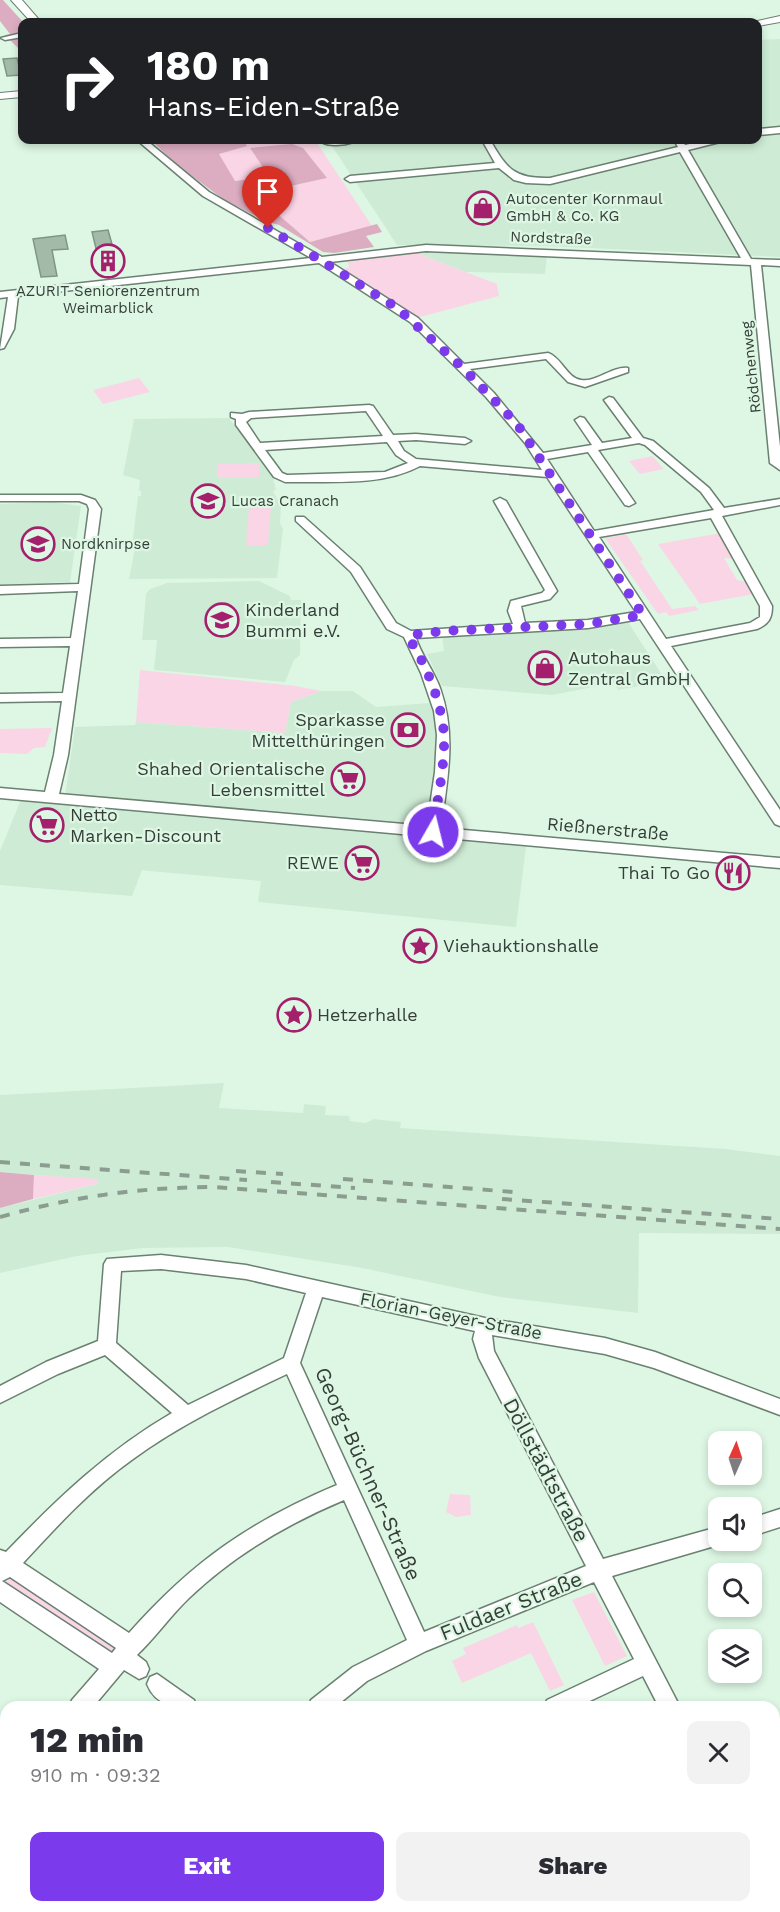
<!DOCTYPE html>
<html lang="en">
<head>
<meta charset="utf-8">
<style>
  :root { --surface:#fff; --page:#f2f2f3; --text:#2b2b33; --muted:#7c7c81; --accent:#7c3aed }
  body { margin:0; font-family:"Work Sans",sans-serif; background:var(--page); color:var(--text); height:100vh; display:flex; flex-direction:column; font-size:22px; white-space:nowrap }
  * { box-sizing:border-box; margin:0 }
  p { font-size:20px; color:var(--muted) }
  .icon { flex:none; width:33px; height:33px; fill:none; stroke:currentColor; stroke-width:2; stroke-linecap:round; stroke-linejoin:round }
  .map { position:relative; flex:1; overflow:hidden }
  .drawer { position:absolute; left:0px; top:1701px; width:780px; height:212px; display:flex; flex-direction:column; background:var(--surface); border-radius:18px 18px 0 0; box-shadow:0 3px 9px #0003 }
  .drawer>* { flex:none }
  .banner { position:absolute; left:18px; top:18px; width:744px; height:126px; border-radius:12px; box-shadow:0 3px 9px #0003; background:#202124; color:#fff; overflow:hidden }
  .needle { width:39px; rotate:3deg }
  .fabs { position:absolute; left:708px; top:1431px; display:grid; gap:12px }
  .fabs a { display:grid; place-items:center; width:54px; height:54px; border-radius:12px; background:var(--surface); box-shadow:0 3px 9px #0003; font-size:30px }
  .pin { position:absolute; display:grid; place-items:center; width:51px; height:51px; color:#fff; margin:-62px -26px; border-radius:50% 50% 50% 0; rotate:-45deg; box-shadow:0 0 6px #0007 }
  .pin .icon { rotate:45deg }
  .me { position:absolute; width:66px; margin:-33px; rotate:8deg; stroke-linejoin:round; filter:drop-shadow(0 0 4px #0008) }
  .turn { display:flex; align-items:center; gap:21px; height:126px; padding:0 30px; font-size:27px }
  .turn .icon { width:78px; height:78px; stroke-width:2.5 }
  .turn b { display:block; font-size:42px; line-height:51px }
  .round { display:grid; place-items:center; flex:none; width:63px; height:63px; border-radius:12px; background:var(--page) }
  .headline { display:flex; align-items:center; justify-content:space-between; height:102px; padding:0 30px }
  h1 { font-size:36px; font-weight:800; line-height:45px }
  .primary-button { display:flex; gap:12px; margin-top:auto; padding:12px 30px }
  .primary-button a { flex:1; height:69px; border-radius:12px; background:var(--accent); color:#fff; font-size:24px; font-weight:800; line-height:69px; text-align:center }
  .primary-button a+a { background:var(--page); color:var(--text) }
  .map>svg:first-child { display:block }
</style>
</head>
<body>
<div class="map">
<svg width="780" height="1912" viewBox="0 0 780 1912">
  <rect width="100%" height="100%" fill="#def7e4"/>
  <g fill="#ceecd5">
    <path d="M 780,39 L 780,257 L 546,246 L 397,245 L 328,140 L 758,140 L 758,40 Z"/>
    <path d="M 424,252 L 547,256 L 545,274 L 466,272 L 421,255 Z"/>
    <path d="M 229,418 L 273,477 L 276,490 L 273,491 L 281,506 L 280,523 L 283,529 L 277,578 L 129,579 L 135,548 L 132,547 L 138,496 L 141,496 L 141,491 L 139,491 L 140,480 L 123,475 L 134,419 Z"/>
    <path d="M 53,502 L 81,506 L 70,582 L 0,585 L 0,504 Z"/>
    <path d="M 259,581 L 290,596 L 291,600 L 301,600 L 300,655 L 294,660 L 285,682 L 154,670 L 157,640 L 142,640 L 146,594 L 150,589 L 167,583 Z"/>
    <path d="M 628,622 L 666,681 L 618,690 L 614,683 L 552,695 L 442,686 L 427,654 L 444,651 L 442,635 L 580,628 Z"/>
    <path d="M 321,691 L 353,691 L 376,707 L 443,702 L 450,736 L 443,828 L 527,839 L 516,927 L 258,902 L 261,881 L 149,871 L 142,870 L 132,896 L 0,885 L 0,851 L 24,792 L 65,796 L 75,727 L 135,725 L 136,722 L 285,733 L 291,702 Z"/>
    <path d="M 224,1083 L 219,1108 L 303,1113 L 304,1104 L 326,1106 L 325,1115 L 349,1116 L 350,1121 L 365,1123 L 374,1119 L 401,1122 L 400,1128 L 726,1149 L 780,1156 L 780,1234 L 639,1233 L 638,1313 L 500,1297 L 362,1268 L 228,1247 L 143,1248 L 77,1256 L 0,1273 L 0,1208 L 97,1184 L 98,1180 L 0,1172 L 0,1095 Z"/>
  </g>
  <g fill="#fad5e5">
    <path d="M 244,140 L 315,140 L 372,226 L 310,242 L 273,210 L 259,193 L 327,178 L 251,149 L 269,176 L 234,181 L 218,154 L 246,146 Z"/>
    <path d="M 424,252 L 421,255 L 497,284 L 499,296 L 416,318 L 344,269 L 349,267 L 348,262 L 360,258 Z"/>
    <path d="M 139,378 L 150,392 L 103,404 L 93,390 Z"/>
    <path d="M 652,456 L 664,469 L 640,474 L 629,461 Z"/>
    <path d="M 259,463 L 259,478 L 217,478 L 218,464 Z"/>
    <path d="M 249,507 L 271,507 L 268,545 L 246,545 Z"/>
    <path d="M 721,533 L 735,559 L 724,558 L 737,580 L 747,582 L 754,594 L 700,604 L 658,544 Z"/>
    <path d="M 626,534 L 643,560 L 640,561 L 672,609 L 695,606 L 699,610 L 669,616 L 666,612 L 658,614 L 605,538 Z"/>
    <path d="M 140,670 L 296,686 L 321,691 L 291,702 L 285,733 L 136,722 Z"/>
    <path d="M 52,728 L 45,747 L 34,748 L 27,754 L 0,753 L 0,729 Z"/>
    <path d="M 34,1175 L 98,1179 L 97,1184 L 33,1199 Z"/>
    <path d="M 450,1494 L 470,1495 L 471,1515 L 456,1517 L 446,1512 Z"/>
    <path d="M 12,1573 L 119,1646 L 109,1658 L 2,1584 Z"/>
    <path d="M 594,1592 L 627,1656 L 605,1666 L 572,1600 Z"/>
    <path d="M 533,1622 L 564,1685 L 550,1691 L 531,1653 L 462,1683 L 452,1661 L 466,1654 L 463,1648 L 517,1625 L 518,1628 Z"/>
  </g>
  <g fill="#dcadc1">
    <path d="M 0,0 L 3,0 L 23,22 L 22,52 L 5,35 L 10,34 L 0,21 Z"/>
    <path d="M 151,140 L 244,140 L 247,146 L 219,154 L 235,181 L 269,176 L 250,148 L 292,144 L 303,148 L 327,178 L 259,193 L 273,210 L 310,242 L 377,224 L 382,232 L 366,236 L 374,247 L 334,253 L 323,252 L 279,225 L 265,221 L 223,199 L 177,165 Z"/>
    <path d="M 0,1172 L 34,1175 L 33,1199 L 0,1208 Z"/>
  </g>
  <g fill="#a3baa9" stroke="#809685" stroke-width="1.5">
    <path d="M 17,58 L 21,75 L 7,76 L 3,59 Z"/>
    <path d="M 108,230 L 119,269 L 102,273 L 92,232 Z"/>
    <path d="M 65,235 L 68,249 L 52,250 L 57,276 L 41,277 L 33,239 Z"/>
  </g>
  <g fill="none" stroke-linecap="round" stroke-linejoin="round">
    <g stroke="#6a8070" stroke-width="3">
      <g id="minor">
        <path d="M 22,33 L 22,37 L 5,40 L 1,38 Z"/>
        <path d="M 780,127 L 780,133 L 758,135 L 758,129 Z"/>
        <path d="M 137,140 L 146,140 L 209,192 L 322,257 L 426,245 L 741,258 L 680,152 L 550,184 L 526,183 L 514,180 L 499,168 L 350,182 L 345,179 L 350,176 L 495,163 L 482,140 L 490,140 C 507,169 514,179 550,178 L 678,147 L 674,140 L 682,140 L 685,145 L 708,140 L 721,140 L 720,142 L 688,150 L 751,259 L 780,260 L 780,266 L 761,265 L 780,447 L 780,470 L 770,463 L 751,265 L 426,251 L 330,262 L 418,318 L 464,364 L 548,353 C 562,358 567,378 581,380 C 596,383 612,366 628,368 L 628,372 L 585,387 L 568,382 L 546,359 L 470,369 L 494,393 L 543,453 L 592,445 L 575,420 L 580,417 L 584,418 L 602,443 L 632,438 L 604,400 L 609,397 L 613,398 L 643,438 L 653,441 L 709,488 L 724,508 L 780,499 L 780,505 L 722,516 L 772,606 C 772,618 769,624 757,629 L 671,646 L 780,810 L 780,826 L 775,824 L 640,619 L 588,628 L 416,638 C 421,655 434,671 440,688 C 457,736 447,780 441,828 L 780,858 L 780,868 L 0,798 L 0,788 L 45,792 L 54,755 L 62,701 L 0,702 L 0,694 L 63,693 L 70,646 L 0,647 L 0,639 L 71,638 L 78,591 L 0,594 L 0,586 L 79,584 L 89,509 L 87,504 L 79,501 L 0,501 L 0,495 L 81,495 L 95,500 L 101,509 L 68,755 L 59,794 L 427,826 L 435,772 L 437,735 L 434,711 L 421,673 L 404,637 L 387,629 L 351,572 L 296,521 L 296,517 L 304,517 L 360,567 L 396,623 L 411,631 L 513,624 L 508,611 L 511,601 L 542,593 L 545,590 L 494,501 L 500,498 L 506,501 L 557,591 L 550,599 L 521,606 L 525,623 L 588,620 L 636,612 L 547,477 L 420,466 C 381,487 329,481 285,482 L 274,477 L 236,425 L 236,419 L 231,417 L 231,413 L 242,414 L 249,412 L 369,405 L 373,406 L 393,435 L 416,434 L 465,438 L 471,441 L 465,444 L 416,440 L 398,441 L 404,451 L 416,459 L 542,470 L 525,443 L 486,397 L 410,322 L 319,263 L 18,296 L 14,329 L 4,348 L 0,349 L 8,297 L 0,298 L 0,292 L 311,258 L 203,196 ZM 366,411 L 383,436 L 260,443 L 246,422 L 251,418 ZM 387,442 L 396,455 L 408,463 L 385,472 L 287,475 L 282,473 L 265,450 ZM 639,443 L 645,445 L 701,492 L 714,510 L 594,531 L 547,459 L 588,452 L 625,505 L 629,506 L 635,503 L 598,450 ZM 711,518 L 760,606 L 760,617 L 750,623 L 666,639 L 599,537 Z"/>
        <path d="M 325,140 L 357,140 C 350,145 329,147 322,142 Z"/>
        <path d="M 161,1255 L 246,1265 L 485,1318 L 605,1338 L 655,1352 L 780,1399 L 780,1415 L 654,1368 L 605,1354 L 492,1335 L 494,1351 L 603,1559 L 718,1527 L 718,1540 L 726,1540 L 718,1545 L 612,1576 L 680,1707 L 659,1707 L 643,1676 L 577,1707 L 544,1707 L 547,1700 L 634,1659 L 594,1582 L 426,1651 L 367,1681 L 335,1707 L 308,1707 L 311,1700 L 353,1667 L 407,1640 L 344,1500 C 287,1524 234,1555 189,1598 C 171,1615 155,1638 137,1655 L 146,1662 L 149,1669 L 146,1676 L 139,1679 L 124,1670 L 93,1707 L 69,1707 L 72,1700 L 99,1669 L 0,1602 L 0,1550 L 6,1552 C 57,1499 108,1450 172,1413 L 105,1355 L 58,1374 L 0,1403 L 0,1386 L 46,1362 L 98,1341 L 104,1264 L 107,1259 ZM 161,1269 L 246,1279 L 306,1293 L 284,1358 L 188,1405 L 116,1343 L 121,1271 ZM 322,1297 L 475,1331 L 473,1339 L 479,1358 L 586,1566 L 424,1632 L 300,1363 ZM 287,1374 L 337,1485 C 249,1522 192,1562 129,1633 L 23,1563 C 57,1526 92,1488 133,1459 C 181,1424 234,1399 287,1374 ZM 10,1577 L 116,1648 L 112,1653 L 2,1581 Z"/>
        <path d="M 780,1509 L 780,1527 L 752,1536 L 752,1518 Z"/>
        <path d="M 157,1674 L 194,1700 L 197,1707 C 176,1707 156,1707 147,1684 L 150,1677 Z"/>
        <path d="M 6,1779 L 6,1804 L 0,1807 L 0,1782 Z"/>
        <path d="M 774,1892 L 780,1894 L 780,1912 L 767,1912 L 764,1906 L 774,1906 Z"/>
        <path d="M 151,1906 L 175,1906 L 173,1912 L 149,1912 Z"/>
        <path d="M 400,1906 L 424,1906 L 422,1912 L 398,1912 Z"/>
        <path d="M 435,1906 L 462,1906 L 464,1912 L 437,1912 Z"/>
        <path d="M 608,1906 L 631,1906 L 629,1912 L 606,1912 Z"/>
      </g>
    </g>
    <g stroke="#6a8070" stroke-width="2">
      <g id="major">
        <path d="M 11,0 L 22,0 L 41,22 L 31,22 Z"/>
        <path d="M 780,16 L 780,22 L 758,26 L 758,22 L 753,22 Z"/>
        <path d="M 22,91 L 22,97 L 0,99 L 0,93 Z"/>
      </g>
    </g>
    <use href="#minor" fill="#fff" fill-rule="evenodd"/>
    <use href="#major" fill="#fff" fill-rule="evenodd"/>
    <g stroke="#8b9d90" stroke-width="4" stroke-dasharray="10 10" stroke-linecap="butt">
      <path d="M 0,1162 L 247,1180"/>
      <path d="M 236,1171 L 283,1174"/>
      <path d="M 343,1179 L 514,1192"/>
      <path d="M 271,1182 L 355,1188"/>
      <path d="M 502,1199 L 780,1219"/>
      <path d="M 0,1217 C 71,1197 141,1187 215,1187 L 780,1229"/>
    </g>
  </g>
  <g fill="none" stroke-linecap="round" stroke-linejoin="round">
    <path stroke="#7c3aed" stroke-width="10" stroke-dasharray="0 18" d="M 268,228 L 396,307 L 463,368 L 517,424 L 643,615 L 588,624 L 445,631 L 410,635 L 410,640 C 427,666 442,704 444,735 C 445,767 437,801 433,832"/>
  </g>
  <defs>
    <g id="shop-ring" transform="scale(1.725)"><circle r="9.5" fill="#def7e4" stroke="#a4206d" stroke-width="1.5"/><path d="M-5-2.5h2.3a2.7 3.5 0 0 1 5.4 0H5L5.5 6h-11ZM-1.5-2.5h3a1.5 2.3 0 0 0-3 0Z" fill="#a4206d"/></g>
    <g id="building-ring" transform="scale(1.725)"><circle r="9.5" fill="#def7e4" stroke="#a4206d" stroke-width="1.5"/><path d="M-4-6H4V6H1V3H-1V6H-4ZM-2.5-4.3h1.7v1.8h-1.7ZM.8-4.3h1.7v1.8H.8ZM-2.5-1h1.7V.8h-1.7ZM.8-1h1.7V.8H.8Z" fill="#a4206d"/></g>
    <g id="school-ring" transform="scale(1.725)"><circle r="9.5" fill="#def7e4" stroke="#a4206d" stroke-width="1.5"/><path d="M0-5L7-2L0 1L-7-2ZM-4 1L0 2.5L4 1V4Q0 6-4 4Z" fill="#a4206d"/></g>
    <g id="bank-ring" transform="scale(1.725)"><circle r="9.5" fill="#def7e4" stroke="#a4206d" stroke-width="1.5"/><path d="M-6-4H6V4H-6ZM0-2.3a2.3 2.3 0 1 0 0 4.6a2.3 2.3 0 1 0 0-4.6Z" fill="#a4206d"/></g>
    <g id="supermarket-ring" transform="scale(1.725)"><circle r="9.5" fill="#def7e4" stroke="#a4206d" stroke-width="1.5"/><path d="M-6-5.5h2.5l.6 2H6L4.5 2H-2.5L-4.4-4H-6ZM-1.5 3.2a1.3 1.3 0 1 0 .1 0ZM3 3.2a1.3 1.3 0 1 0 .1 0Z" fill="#a4206d"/></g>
    <g id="restaurant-ring" transform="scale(1.725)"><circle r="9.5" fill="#def7e4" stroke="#a4206d" stroke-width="1.5"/><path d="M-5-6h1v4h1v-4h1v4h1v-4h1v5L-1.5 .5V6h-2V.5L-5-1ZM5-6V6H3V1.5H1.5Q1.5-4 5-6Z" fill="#a4206d"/></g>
    <g id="sight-ring" transform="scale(1.725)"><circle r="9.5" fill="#def7e4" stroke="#a4206d" stroke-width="1.5"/><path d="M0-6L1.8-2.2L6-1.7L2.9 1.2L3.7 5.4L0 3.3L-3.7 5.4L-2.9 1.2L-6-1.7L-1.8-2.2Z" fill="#a4206d"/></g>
  </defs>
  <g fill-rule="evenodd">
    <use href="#shop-ring" x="483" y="208"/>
    <use href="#building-ring" x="108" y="261"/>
    <use href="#school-ring" x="208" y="501"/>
    <use href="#school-ring" x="38" y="544"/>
    <use href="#school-ring" x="222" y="620"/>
    <use href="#shop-ring" x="545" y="668"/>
    <use href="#bank-ring" x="408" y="730"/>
    <use href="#supermarket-ring" x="348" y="779"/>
    <use href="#supermarket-ring" x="47" y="825"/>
    <use href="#supermarket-ring" x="362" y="863"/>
    <use href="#restaurant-ring" x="733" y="873"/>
    <use href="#sight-ring" x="420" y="946"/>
    <use href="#sight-ring" x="294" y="1015"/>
  </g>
  <g text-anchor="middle" stroke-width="4.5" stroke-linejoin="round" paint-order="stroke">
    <g font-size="15" fill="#353f38" stroke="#def7e4" text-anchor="start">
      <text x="506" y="204">Autocenter Kornmaul<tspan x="506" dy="17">GmbH &amp; Co. KG</tspan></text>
      <text x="108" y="296" text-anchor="middle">AZURIT Seniorenzentrum<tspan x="108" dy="17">Weimarblick</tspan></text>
      <text x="231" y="506">Lucas Cranach</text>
      <text x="61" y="549">Nordknirpse</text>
    </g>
    <g font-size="15" fill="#353f38" stroke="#def7e4">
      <text transform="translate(551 238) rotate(2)" y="5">Nordstraße</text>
      <text transform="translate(751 367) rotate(-96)" y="5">Rödchenweg</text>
    </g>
    <g font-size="18" fill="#353f38" stroke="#def7e4" text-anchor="start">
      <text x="245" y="616">Kinderland<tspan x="245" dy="21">Bummi e.V.</tspan></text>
      <text x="568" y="664">Autohaus<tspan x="568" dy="21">Zentral GmbH</tspan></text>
      <text x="385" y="726" text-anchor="end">Sparkasse<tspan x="385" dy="21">Mittelthüringen</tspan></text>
      <text x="325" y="775" text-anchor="end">Shahed Orientalische<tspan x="325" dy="21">Lebensmittel</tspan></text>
      <text x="70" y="821">Netto<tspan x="70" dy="21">Marken-Discount</tspan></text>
      <text x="339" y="869" text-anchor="end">REWE</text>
      <text x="710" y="879" text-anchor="end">Thai To Go</text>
      <text x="443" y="952">Viehauktionshalle</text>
      <text x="317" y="1021">Hetzerhalle</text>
    </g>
    <g font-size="18" fill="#353f38" stroke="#def7e4">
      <text transform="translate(608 829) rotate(5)" y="6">Rießnerstraße</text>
      <text transform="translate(451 1316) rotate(11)" y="6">Florian-Geyer-Straße</text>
    </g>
    <g font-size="21" fill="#353f38" stroke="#def7e4">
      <text transform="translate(546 1470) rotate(62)" y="7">Döllstädtstraße</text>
      <text transform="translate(368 1474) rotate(66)" y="7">Georg-Büchner-Straße</text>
      <text transform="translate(511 1606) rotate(-22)" y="7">Fuldaer Straße</text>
    </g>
  </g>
</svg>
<div class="fabs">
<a><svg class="needle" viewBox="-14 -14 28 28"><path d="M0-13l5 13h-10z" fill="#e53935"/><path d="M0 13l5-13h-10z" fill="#7c7c81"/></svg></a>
<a><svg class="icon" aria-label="sound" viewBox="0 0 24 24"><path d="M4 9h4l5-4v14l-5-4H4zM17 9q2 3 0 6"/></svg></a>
<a><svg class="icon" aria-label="search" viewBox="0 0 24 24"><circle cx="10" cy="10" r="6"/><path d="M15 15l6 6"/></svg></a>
<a><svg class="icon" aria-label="layers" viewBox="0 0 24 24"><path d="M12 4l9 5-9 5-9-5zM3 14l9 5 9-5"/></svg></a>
</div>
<div class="pin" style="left:268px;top:228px;background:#d93025"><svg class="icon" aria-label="arrive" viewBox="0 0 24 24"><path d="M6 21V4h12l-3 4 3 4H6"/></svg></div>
<svg class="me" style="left:433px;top:832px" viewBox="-20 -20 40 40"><circle r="17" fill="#7c3aed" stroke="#fff" stroke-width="3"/><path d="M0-11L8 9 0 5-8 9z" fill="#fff"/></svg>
<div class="banner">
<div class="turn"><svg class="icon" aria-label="right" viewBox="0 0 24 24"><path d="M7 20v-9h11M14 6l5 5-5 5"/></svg><div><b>180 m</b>Hans-Eiden-Straße</div></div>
</div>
<section class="drawer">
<div class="headline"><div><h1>12 min</h1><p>910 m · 09:32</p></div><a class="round"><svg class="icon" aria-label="close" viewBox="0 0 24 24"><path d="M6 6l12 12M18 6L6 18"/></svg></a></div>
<div class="primary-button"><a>Exit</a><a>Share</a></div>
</section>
</div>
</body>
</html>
